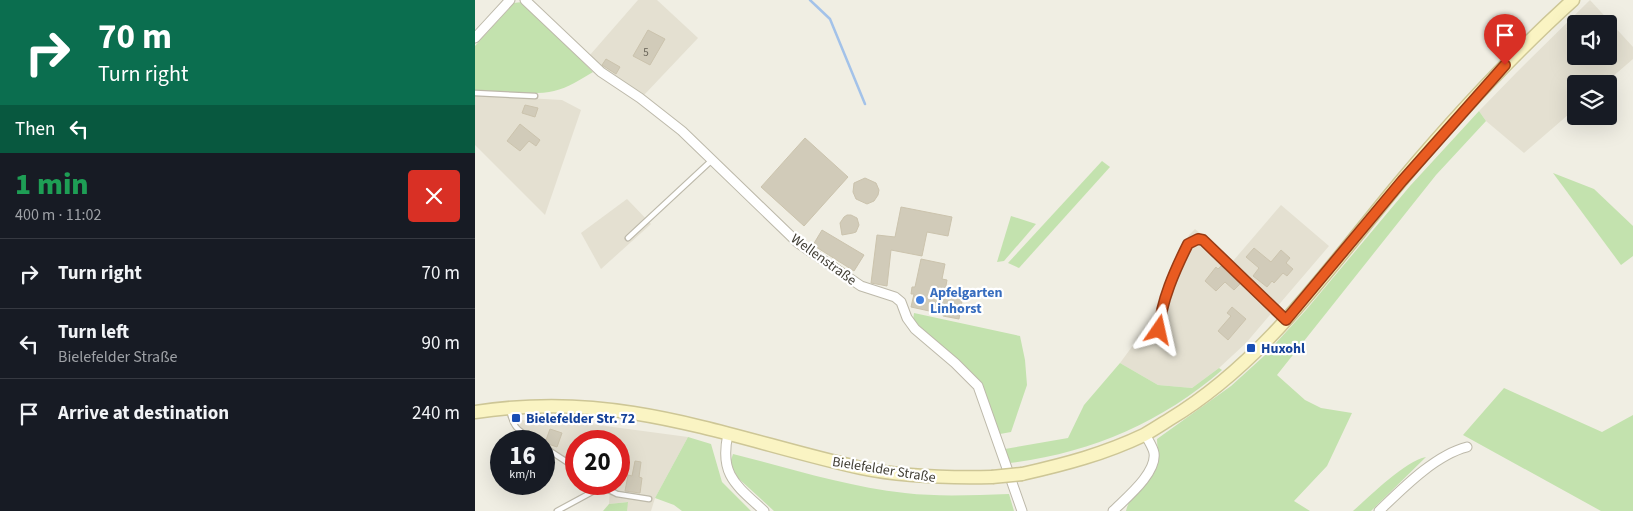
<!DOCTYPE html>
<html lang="en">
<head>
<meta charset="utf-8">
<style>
  :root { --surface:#171b24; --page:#242831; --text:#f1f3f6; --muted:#9ea1a6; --line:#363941 }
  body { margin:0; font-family:"Source Sans 3",sans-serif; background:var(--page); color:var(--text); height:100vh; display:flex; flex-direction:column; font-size:19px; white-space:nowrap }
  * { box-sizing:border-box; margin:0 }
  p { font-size:16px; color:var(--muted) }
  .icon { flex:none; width:28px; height:28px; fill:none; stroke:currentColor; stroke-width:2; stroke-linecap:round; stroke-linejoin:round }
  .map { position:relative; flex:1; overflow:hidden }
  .panel { display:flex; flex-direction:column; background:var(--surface); width:475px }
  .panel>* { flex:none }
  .banner { background:#0b6e4f; color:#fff; overflow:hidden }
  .buttons { position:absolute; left:1092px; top:15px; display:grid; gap:10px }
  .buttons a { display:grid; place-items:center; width:50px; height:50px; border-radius:5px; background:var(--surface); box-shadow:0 5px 20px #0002; font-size:25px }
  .speed { position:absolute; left:15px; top:430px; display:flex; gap:10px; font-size:25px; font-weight:700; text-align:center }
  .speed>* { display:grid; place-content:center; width:65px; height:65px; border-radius:50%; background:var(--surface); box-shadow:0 5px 20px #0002; line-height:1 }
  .speed small { font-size:12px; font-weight:400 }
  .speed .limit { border:8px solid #d22; background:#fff; color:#111 }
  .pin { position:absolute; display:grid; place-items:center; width:42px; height:42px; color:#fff; margin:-51px -21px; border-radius:50% 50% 50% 0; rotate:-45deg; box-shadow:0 0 5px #0007 }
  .pin .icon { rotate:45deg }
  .me { position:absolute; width:55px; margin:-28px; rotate:11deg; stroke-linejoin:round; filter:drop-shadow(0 0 4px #0008) }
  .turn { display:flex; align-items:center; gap:18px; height:105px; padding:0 15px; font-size:22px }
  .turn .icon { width:65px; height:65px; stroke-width:2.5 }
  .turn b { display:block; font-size:35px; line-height:42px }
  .then { display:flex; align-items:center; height:48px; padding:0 15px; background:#0003; gap:10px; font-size:19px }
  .round { display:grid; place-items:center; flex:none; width:52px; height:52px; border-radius:5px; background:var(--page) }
  .summary { display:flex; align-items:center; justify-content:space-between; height:85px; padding:0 15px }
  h1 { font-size:30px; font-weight:800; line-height:38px; color:#1e9e55 }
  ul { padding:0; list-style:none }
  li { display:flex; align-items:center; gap:15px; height:70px; padding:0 15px; border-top:1px solid var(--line) }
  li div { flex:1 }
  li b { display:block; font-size:19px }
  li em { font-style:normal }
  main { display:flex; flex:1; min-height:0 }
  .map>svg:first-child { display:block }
</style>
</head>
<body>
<main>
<section class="panel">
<div class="banner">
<div class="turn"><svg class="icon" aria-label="right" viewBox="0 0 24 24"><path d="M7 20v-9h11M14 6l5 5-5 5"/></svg><div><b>70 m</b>Turn right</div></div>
<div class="then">Then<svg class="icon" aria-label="left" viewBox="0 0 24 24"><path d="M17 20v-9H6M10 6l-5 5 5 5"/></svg></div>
</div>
<div class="summary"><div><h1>1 min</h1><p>400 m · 11:02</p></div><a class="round" style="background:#d93025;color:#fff"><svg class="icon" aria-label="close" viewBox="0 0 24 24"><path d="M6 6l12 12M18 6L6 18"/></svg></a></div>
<ul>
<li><svg class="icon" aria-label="right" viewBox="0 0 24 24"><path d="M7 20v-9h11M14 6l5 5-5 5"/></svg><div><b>Turn right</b></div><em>70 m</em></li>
<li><svg class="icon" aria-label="left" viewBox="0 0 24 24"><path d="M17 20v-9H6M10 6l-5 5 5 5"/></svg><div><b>Turn left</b><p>Bielefelder Straße</p></div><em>90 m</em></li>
<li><svg class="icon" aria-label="arrive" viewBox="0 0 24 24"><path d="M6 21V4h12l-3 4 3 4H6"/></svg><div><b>Arrive at destination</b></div><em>240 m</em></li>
</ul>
</section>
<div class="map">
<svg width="1158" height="511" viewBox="0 0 1158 511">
  <rect width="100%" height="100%" fill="#f0eee3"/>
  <g fill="#e4e0d1" fill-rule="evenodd">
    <path d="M 163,0 L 182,0 L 223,38 L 169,95 L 126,66 L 115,55 Z"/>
    <path d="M 1115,0 L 1158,47 L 1158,59 L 1129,84 L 1101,84 L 1101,108 L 1049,153 L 1011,121 L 1004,111 L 1042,72 ZM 1101,24 L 1134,24 L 1134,56 L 1101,56 Z"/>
    <path d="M 0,95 L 87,100 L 106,110 L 70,215 L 0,145 Z"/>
    <path d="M 152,199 L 176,224 L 126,269 L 106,233 Z"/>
    <path d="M 806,205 L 854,246 L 771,343 L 744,368 L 717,388 L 683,385 L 645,363 L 681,314 L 694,276 L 707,248 L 714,235 L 720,229 L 758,261 Z"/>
    <path d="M 45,420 L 108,423 L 213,437 L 180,498 L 176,511 L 152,511 L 152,502 L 134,504 L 135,487 L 130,484 L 144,484 L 144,441 L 101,441 L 101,465 L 69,444 L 69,441 L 64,441 L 60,439 L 45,426 Z"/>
  </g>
  <g fill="#c3e2ae">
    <path d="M 47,2 L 118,72 C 106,79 93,88 79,91 C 60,96 21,91 0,90 L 0,46 L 39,3 Z"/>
    <path d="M 1004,111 L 1011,121 L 961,175 L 802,375 L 830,400 L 846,408 L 877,413 L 852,466 L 819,501 L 835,511 L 651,511 C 655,493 676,484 682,466 C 685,456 682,448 682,439 L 756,386 L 789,356 L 831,310 L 935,186 Z"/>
    <path d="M 627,161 L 635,167 L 544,268 L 533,263 Z"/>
    <path d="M 1078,173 L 1119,189 L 1158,226 L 1158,256 L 1146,265 Z"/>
    <path d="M 536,216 L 561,224 L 529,261 L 522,262 Z"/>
    <path d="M 439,313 L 545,336 L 550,360 L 552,385 L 536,432 L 525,434 L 507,386 L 444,327 L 438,320 Z"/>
    <path d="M 645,363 L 683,385 L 717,388 L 744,368 L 747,370 C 686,423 615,453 535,463 L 530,449 L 593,438 L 609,405 Z"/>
    <path d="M 1029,388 L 1127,432 L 1158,415 L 1158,511 L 1126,511 L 988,435 Z"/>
    <path d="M 213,437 L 236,444 L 247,482 L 276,511 L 207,511 L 199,505 L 180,498 Z"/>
    <path d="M 258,454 C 314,468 372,487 430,493 C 464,497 499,495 534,494 L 539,511 L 299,511 L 263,478 L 255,463 Z"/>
    <path d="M 951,457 L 896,511 L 878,511 C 895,496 930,461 951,457 Z"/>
    <path d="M 153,502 L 152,511 L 128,511 L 134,504 Z"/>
  </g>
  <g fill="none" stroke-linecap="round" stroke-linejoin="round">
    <path stroke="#a3c2e9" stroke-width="2.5" d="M 335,0 L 355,19 L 390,104"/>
  </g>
  <g fill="#d1cbb9" stroke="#cbc3ad">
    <path d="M 1107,15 L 1114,24 L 1101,24 L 1101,39 L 1092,28 Z"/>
    <path d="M 173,30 L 190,39 L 175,65 L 158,56 Z"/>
    <path d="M 131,59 L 145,67 L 141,74 L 127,65 Z"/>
    <path d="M 50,105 L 63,108 L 60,117 L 47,113 Z"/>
    <path d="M 45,124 L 65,140 L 61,146 L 54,141 L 45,151 L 32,141 Z"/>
    <path d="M 330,138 L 373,177 L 329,226 L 286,187 Z"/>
    <path d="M 390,178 L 401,183 L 404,190 L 403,195 L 399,201 L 392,204 L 381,199 L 378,192 L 379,183 Z"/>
    <path d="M 426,207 L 477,217 L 473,236 L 452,232 L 447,256 L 416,250 L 412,286 L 396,283 L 402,235 L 420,237 Z"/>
    <path d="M 372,215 L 376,215 L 382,218 L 384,225 L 381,232 L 378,233 L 367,235 L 365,223 L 369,217 Z"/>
    <path d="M 347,230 L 389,255 L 379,271 L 338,245 Z"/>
    <path d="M 779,248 L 796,262 L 806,250 L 815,258 L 811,263 L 818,269 L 812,276 L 808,273 L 799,283 L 797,281 L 792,287 L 778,276 L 784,268 L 771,257 Z"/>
    <path d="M 446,259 L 470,264 L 467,279 L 472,280 L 470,291 L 488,295 L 484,319 L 468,316 L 468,314 L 436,307 L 439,294 L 436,294 L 437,287 L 440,287 Z"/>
    <path d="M 746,266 L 765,284 L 759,290 L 750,282 L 741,291 L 730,281 L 741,267 L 743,269 Z"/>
    <path d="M 757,307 L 771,319 L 753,340 L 743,331 L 756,316 L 752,313 Z"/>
    <path d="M 75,429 L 87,433 L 82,447 L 70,443 Z"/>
    <path d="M 160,461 L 166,462 L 164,477 L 167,478 L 165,493 L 150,491 L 153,475 L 157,476 Z"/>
  </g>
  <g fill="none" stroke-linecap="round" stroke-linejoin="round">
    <g stroke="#bdb9aa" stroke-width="7">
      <g id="service">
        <path d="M 0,93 L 60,96"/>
        <path d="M 153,238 L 237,160"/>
        <path d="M 684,336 C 685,304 699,272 713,244 L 723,239 L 728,240 L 810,319"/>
        <path d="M 34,408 C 38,429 43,430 60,441"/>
        <path d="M 69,447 L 101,468"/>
        <path d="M 122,484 L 142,494 L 174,499"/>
        <path d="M 82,511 L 119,491 L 121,484"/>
      </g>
    </g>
    <g stroke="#bdb9aa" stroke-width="11">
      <g id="minor">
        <path d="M 50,0 L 126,72 L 165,98 L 207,131 L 323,243 L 386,286 L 420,297 L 426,302 L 432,318 L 440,329 L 480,363 L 503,386 L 547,511"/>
        <path d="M 0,38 L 35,0"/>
        <path d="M 253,434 C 244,475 261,485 289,511"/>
        <path d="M 638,511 C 651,498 682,473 679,453 C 678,447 673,440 670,434"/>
        <path d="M 904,511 C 927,489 960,455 992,447"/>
      </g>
    </g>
    <g stroke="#cdc696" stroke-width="15">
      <g id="secondary">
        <path d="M 0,412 C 53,404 105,404 158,413 C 235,425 309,451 386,468 C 429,477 473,478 517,477"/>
        <path d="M 547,474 C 591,464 629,454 669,435 C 678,430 687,424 695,419 C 791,361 855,266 926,181 C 980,117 1036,56 1098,0"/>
      </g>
    </g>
    <use href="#service" stroke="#fff" stroke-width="4.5"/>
    <use href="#minor" stroke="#fff" stroke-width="9"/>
    <use href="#secondary" stroke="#faf4c3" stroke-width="12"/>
    <g stroke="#cdc696" stroke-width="15" stroke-linecap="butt">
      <path id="secondary-bridge" d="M 517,477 L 547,474"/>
    </g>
    <use href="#secondary-bridge" stroke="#faf4c3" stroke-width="12"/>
  </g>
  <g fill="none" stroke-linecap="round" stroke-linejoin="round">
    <g stroke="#973b15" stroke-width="12">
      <path id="route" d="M 684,330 C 686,301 700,270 713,244 L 723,239 L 728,240 L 811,320 L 927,181 L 1030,65"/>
    </g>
    <use href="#route" stroke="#e95b21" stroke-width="9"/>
  </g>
  <circle fill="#3f7fe0" stroke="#fff" stroke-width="2" cx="445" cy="300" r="5"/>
  <g fill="#1a4fb4" stroke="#fff" stroke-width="2">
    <rect x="771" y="343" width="10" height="10" rx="2.5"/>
    <rect x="36" y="413" width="10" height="10" rx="2.5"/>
  </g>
  <g text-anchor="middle" stroke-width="4.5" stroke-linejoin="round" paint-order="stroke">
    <g font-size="11" fill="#656155">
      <text x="171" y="56">5</text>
    </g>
    <g font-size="14" fill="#413e34" stroke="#fff">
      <text transform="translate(349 259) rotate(36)" y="5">Wellenstraße</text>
      <text transform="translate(409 469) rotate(9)" y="5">Bielefelder Straße</text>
    </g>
    <g font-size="14" font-weight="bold" fill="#366cbe" stroke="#fff" text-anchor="start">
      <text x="455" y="297">Apfelgarten<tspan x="455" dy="16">Linhorst</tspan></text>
    </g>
    <g font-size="14" font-weight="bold" fill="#164399" stroke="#fff" text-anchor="start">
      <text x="786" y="353">Huxohl</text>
      <text x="51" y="423">Bielefelder Str. 72</text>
    </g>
  </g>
</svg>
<div class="buttons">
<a><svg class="icon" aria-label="sound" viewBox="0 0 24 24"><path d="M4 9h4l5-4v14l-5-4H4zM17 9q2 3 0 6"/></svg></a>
<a><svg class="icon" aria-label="layers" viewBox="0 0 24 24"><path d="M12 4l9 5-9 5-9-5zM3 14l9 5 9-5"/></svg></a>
</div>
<div class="speed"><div>16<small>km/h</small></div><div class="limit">20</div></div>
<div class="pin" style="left:1030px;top:65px;background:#d93025"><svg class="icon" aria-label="arrive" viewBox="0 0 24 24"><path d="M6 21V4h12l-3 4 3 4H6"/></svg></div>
<svg class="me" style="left:684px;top:330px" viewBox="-20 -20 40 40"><path d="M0-17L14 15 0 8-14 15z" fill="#e95b21" stroke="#fff" stroke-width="4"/></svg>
</div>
</main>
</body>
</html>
